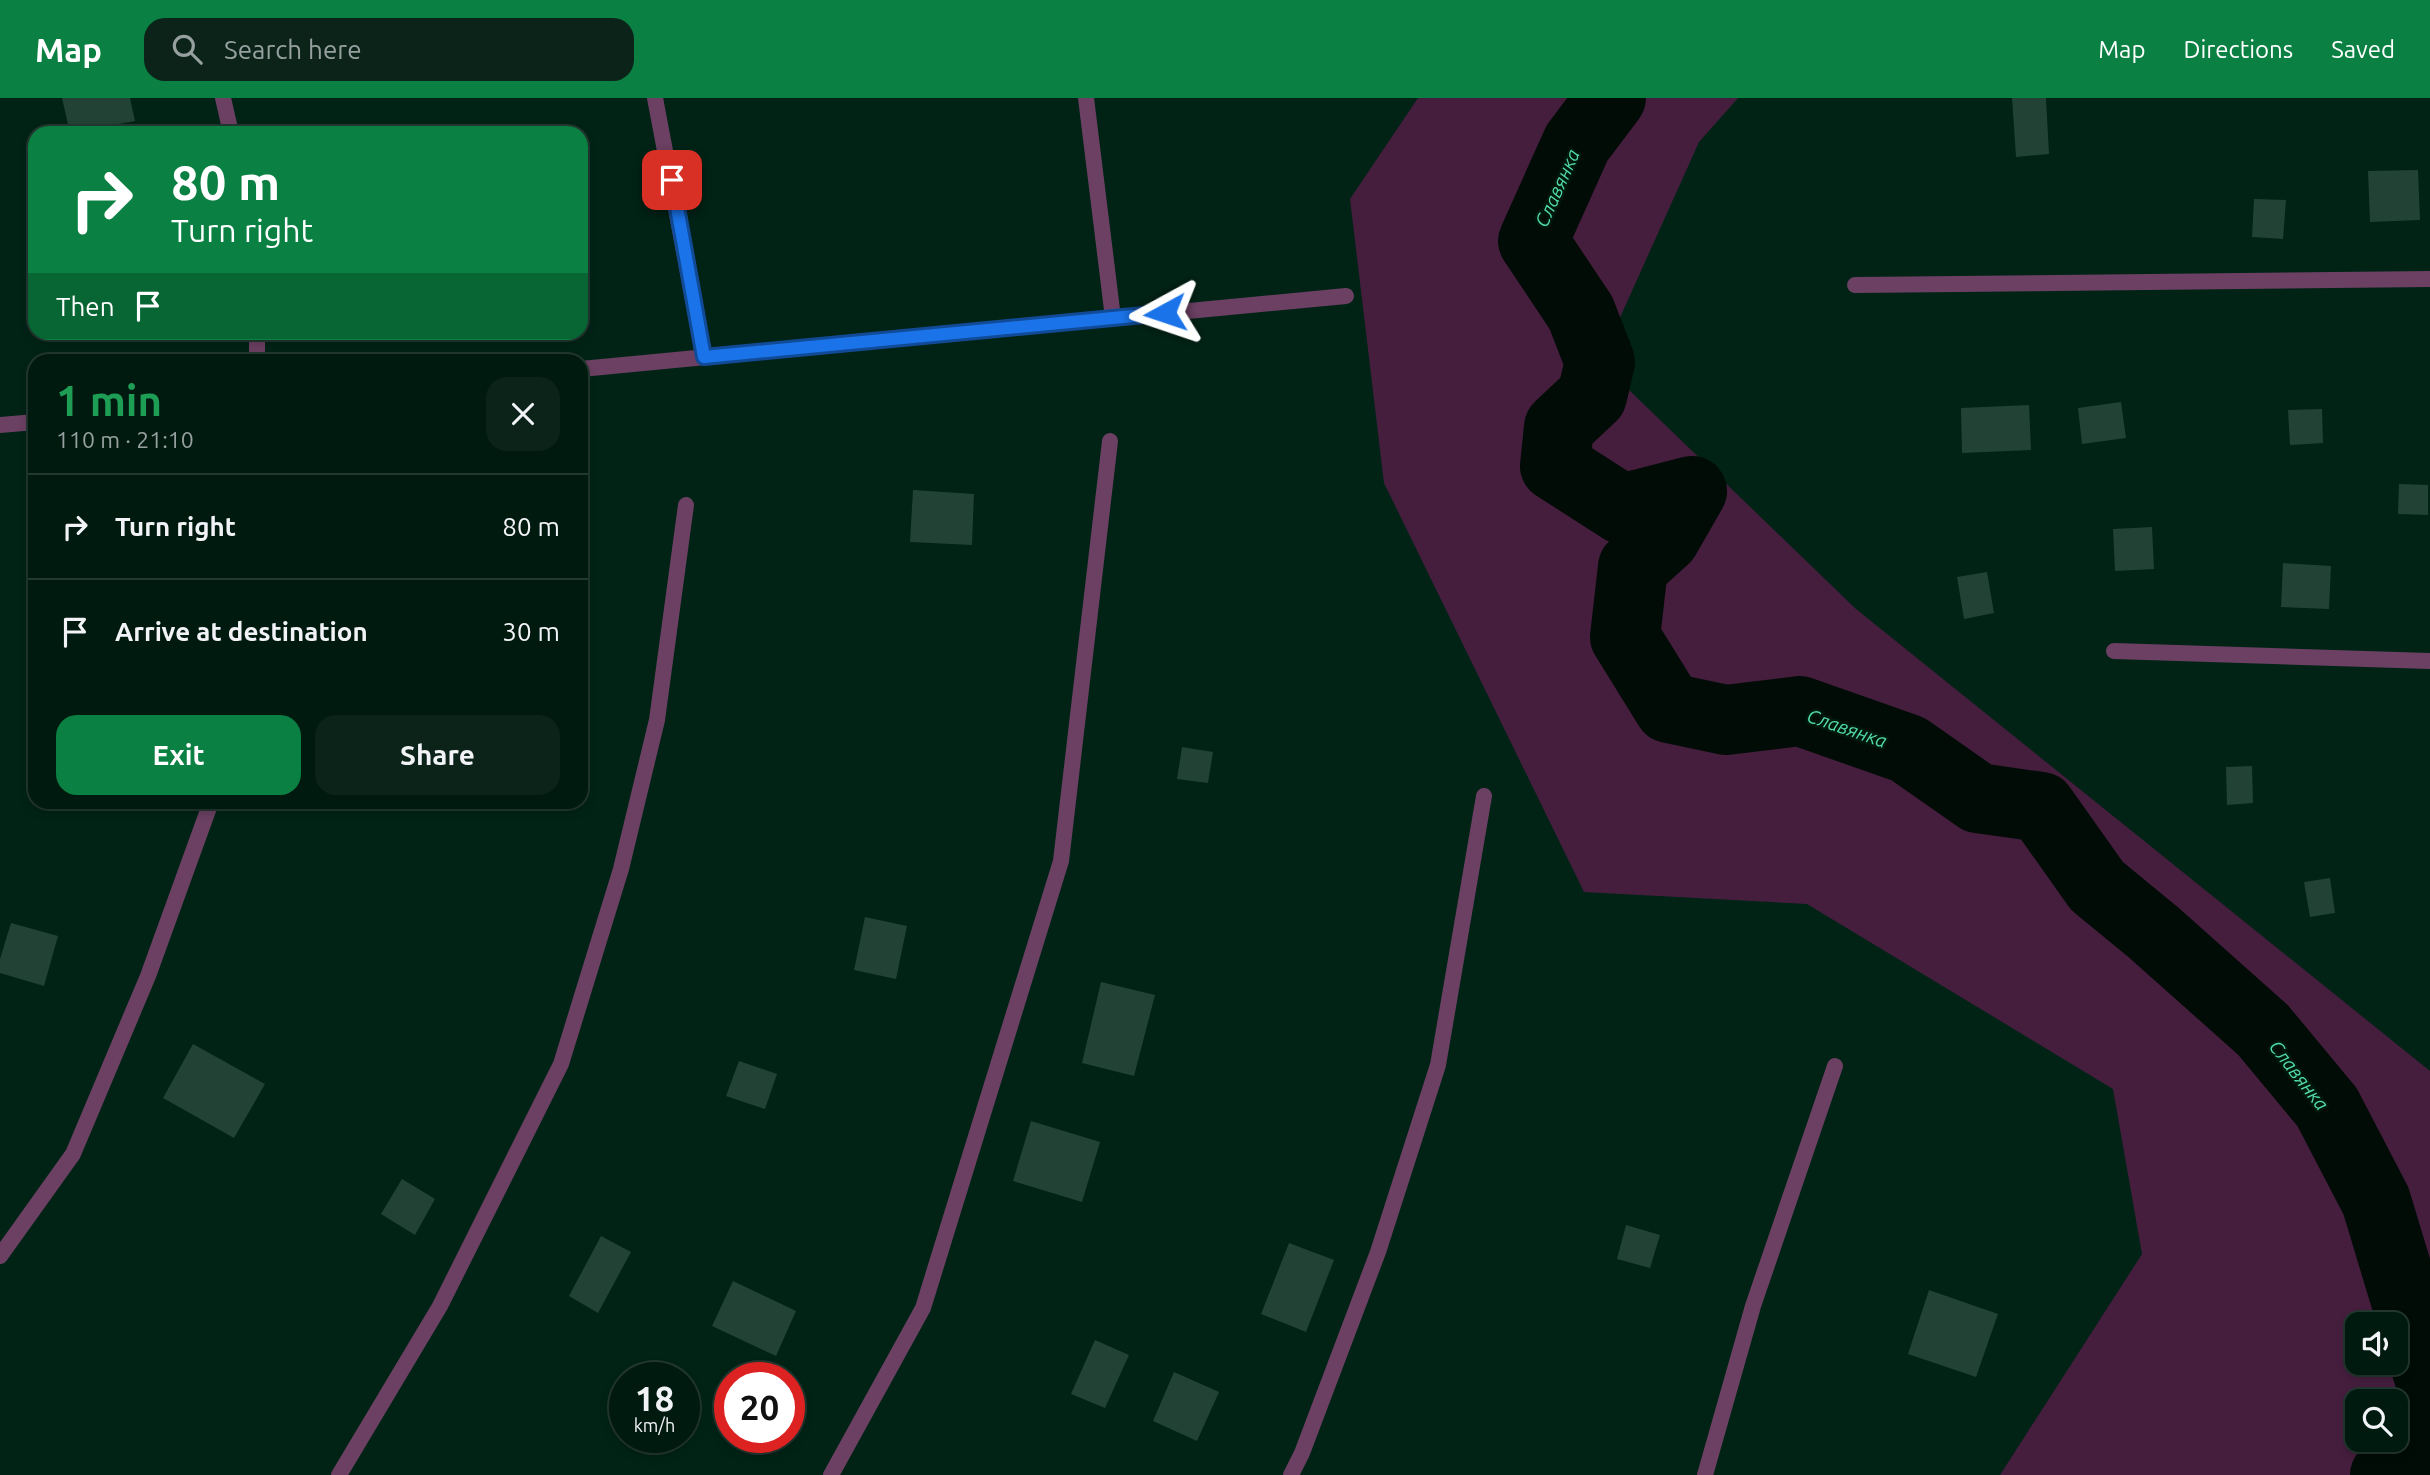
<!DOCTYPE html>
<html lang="en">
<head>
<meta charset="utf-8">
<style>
  :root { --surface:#011a10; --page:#0b2319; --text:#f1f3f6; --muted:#96a19f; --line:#233830; --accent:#0b8043 }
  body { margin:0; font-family:Ubuntu,sans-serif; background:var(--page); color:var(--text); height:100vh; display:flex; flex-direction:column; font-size:26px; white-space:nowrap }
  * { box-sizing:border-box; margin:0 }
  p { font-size:23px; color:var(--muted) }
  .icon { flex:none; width:38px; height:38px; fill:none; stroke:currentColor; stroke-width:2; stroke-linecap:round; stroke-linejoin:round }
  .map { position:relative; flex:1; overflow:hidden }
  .drawer { position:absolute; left:28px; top:256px; width:560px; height:455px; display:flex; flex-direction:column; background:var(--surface); border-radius:21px; box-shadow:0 4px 10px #0003,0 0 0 2px var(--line) }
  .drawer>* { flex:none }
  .top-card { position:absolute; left:28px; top:28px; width:560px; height:214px; border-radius:21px; box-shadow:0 4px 10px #0003,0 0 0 2px var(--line); background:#0b8043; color:#fff; overflow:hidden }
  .fabs { position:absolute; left:2345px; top:1214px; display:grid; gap:14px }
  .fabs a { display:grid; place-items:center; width:63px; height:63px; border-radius:14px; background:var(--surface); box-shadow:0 4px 10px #0003,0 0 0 2px var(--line); font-size:35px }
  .speed { position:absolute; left:609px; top:1264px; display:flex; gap:14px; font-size:35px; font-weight:700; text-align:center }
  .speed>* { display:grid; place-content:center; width:91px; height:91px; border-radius:50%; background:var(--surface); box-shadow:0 4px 10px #0003,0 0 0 2px var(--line); line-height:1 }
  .speed small { font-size:18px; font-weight:400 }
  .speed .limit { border:10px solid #d22; background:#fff; color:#111 }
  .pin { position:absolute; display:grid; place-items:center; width:60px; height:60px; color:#fff; margin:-30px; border-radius:14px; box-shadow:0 4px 10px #0006 }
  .me { position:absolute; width:77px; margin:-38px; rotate:265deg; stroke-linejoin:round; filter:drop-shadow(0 0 5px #0008) }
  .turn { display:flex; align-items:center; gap:24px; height:147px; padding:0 28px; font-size:32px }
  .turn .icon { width:91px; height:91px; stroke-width:2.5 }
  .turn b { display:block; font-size:49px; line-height:60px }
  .then { display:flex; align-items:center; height:66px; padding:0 28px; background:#0003; gap:14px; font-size:26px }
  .round { display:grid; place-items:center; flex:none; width:74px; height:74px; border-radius:21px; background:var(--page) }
  .summary { display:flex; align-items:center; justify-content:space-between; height:119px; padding:0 28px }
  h1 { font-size:42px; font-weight:600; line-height:52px; color:#1e9e55 }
  .button { display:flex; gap:14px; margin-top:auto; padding:14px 28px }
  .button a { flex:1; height:80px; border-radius:21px; background:var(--accent); color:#fff; font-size:28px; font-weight:600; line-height:80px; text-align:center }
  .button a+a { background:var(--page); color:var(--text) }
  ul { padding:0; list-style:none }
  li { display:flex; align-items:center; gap:21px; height:105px; padding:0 28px; border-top:2px solid var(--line) }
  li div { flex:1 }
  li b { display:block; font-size:26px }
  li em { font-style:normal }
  header { display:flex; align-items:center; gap:42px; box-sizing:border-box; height:98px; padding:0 35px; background:var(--accent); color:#fff }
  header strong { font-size:33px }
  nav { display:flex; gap:38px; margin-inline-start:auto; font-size:24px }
  .search { width:490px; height:63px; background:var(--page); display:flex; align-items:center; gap:18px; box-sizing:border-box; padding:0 24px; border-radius:21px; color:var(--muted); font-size:26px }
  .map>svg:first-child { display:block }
</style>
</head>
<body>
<header>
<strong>Map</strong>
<div class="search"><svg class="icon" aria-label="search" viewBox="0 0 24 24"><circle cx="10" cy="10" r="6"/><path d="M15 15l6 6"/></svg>Search here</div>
<nav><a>Map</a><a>Directions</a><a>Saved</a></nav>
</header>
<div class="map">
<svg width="2430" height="1377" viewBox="0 0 2430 1377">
  <rect width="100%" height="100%" fill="#012316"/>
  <path fill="#451e3e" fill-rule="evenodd" d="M 1418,0 L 1738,0 L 1699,44 L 1600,264 L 1856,511 L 2430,973 L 2430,1377 L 2000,1377 L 2142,1156 L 2113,991 L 1807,806 L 1584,794 L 1384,385 L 1350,101 ZM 2357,1227 L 2396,1227 L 2396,1265 L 2357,1265 ZM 2357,1304 L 2396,1304 L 2396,1342 L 2357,1342 Z"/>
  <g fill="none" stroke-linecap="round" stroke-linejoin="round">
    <g stroke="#020c07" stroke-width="70">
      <path d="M 1611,0 L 1577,45 L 1533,143 L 1581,215 L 1600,264 L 1592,298 L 1559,329 L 1555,368 L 1622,411 L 1692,393 L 1665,440 L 1633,469 L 1625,539 L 1669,610 L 1726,622 L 1800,613 L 1908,651 L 1978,700 L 2041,709 L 2097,788 L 2153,834 L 2263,932 L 2327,1009 L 2376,1103 L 2430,1282"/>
      <path d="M 2385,1377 L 2409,1366 L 2430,1301"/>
    </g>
  </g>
  <g fill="#214234">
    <path d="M 62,0 L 130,0 L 135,23 L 70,35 Z"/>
    <path d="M 2012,0 L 2046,0 L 2049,56 L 2016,59 Z"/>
    <path d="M 2418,72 L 2420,122 L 2370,124 L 2368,73 Z"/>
    <path d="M 2254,101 L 2286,102 L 2283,141 L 2252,139 Z"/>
    <path d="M 2121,304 L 2126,340 L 2082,346 L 2078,310 Z"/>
    <path d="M 2029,307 L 2031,352 L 1962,355 L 1961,310 Z"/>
    <path d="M 2322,311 L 2323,345 L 2290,347 L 2288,312 Z"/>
    <path d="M 2399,386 L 2428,387 L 2428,417 L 2398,416 Z"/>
    <path d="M 913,392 L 974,396 L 972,447 L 910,444 Z"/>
    <path d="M 2152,429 L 2154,471 L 2115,473 L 2113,431 Z"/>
    <path d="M 2283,465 L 2331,468 L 2329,511 L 2281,509 Z"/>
    <path d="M 1987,474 L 1994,515 L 1964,521 L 1957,479 Z"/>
    <path d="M 1182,649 L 1213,654 L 1208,685 L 1177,681 Z"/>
    <path d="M 2252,668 L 2253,705 L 2227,707 L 2226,669 Z"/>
    <path d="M 2330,780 L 2335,815 L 2310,819 L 2304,784 Z"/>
    <path d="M 865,819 L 907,828 L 896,881 L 854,872 Z"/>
    <path d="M 11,825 L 58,838 L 44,888 L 0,875 L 0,861 Z"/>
    <path d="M 1101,884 L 1155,897 L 1134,978 L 1082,965 Z"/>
    <path d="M 193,946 L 265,986 L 234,1040 L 163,1000 Z"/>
    <path d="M 739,963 L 777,976 L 765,1011 L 726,998 Z"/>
    <path d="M 1031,1023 L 1100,1044 L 1082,1104 L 1013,1083 Z"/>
    <path d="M 402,1081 L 435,1101 L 415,1137 L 381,1116 Z"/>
    <path d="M 1626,1127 L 1660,1137 L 1650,1170 L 1617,1161 Z"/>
    <path d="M 601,1138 L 631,1154 L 598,1215 L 569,1198 Z"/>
    <path d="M 1289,1145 L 1334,1162 L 1306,1234 L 1261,1216 Z"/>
    <path d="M 733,1183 L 796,1213 L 776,1258 L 712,1228 Z"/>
    <path d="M 1929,1192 L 1998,1216 L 1976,1279 L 1908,1256 Z"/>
    <path d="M 1095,1242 L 1129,1257 L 1105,1310 L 1071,1296 Z"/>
    <path d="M 1174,1274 L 1219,1294 L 1197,1343 L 1153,1323 Z"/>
  </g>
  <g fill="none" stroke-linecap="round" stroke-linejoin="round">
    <g stroke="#6b4062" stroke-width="16">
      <path d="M 223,0 L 231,35"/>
      <path d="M 655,0 L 704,259"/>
      <path d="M 1086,0 L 1113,220"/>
      <path d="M 1855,187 L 2430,181"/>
      <path d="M 257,234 L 257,262"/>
      <path d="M 581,271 L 1346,198"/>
      <path d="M 0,327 L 35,324"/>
      <path d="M 2114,553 L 2430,563"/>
      <path d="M 0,1158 L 73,1056 L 148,878 L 211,704"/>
      <path d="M 339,1377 L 440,1208 L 561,966 L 621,771 L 657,622 L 686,407"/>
      <path d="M 831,1377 L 923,1210 L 1061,763 L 1110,343"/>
      <path d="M 1291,1377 L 1302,1355 L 1378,1154 L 1438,967 L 1484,698"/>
      <path d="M 1705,1377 L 1753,1208 L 1835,968"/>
    </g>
  </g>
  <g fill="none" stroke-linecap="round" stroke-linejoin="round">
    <g stroke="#114b97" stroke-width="18">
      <path id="route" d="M 672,82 L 704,259 L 1165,215"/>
    </g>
    <use href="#route" stroke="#1a73e8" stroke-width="12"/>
  </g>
  <g text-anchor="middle" stroke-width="5" stroke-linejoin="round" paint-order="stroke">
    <g font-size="19" font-style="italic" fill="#52dda8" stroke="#01180f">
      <text transform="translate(1557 90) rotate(-66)" y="7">Славянка</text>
      <text transform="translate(1847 630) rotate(19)" y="7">Славянка</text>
      <text transform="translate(2299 977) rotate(52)" y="7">Славянка</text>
    </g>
  </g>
</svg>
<div class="fabs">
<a><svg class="icon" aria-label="sound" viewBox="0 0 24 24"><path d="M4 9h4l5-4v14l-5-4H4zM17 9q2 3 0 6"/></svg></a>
<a><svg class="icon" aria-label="search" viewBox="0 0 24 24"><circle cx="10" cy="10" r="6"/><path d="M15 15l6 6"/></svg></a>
</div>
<div class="speed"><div>18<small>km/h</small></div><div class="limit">20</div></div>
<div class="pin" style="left:672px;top:82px;background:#d93025"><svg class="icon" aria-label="arrive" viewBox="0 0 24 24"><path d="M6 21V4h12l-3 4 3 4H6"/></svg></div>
<svg class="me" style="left:1165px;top:215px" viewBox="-20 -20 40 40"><path d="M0-17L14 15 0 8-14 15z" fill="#1a73e8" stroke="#fff" stroke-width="4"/></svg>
<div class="top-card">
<div class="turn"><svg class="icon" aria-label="right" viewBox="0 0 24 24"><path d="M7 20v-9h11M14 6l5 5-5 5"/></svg><div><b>80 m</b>Turn right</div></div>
<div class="then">Then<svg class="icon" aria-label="arrive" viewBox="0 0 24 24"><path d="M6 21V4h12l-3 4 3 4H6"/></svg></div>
</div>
<section class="drawer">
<div class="summary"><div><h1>1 min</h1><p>110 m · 21:10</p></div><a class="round"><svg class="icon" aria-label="close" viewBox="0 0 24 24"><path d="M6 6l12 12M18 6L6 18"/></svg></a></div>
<ul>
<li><svg class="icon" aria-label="right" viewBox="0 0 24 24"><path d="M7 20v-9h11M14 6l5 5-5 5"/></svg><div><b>Turn right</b></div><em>80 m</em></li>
<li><svg class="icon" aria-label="arrive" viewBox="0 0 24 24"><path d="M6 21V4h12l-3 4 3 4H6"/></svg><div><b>Arrive at destination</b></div><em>30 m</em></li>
</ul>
<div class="button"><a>Exit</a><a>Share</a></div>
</section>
</div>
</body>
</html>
